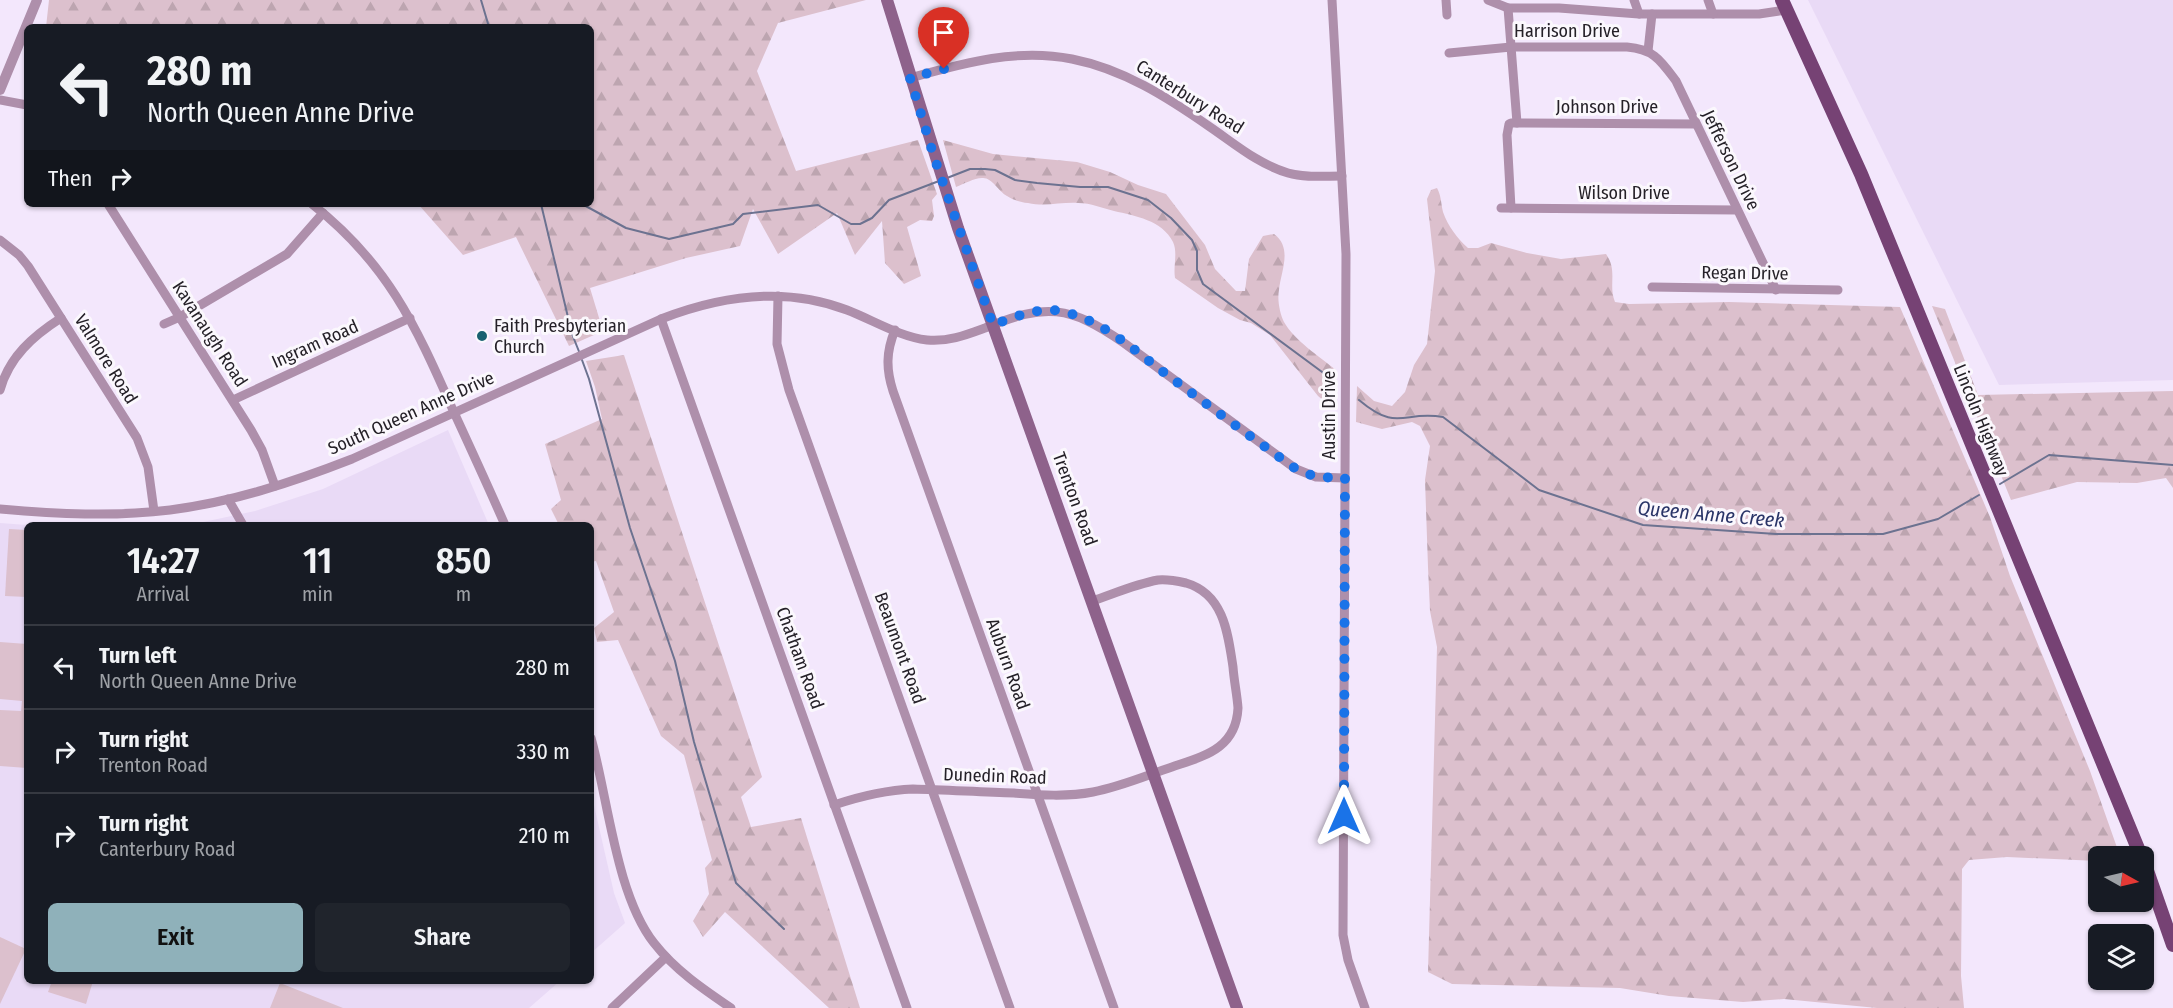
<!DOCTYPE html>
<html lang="en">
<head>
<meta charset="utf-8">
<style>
  :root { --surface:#171b24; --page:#20242c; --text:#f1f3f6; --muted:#9ea1a6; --line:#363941; --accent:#8fb1ba }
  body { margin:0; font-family:"Fira Sans Condensed",sans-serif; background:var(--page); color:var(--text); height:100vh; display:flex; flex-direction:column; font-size:22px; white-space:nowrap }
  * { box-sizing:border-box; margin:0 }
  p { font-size:20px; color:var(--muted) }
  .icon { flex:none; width:33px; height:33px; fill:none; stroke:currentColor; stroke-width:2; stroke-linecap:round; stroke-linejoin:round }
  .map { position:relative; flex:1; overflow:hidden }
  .side { position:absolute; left:24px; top:522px; width:570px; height:462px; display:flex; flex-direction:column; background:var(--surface); border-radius:9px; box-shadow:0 2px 4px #0004 }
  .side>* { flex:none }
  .top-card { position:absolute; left:24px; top:24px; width:570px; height:183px; border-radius:9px; box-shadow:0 2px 4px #0004; background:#171b24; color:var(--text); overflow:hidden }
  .needle { width:39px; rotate:98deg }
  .tools { position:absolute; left:2088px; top:846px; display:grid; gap:12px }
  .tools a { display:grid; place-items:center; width:66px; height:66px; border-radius:9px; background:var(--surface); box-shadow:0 2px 4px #0004; font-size:30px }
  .pin { position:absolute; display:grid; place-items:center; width:51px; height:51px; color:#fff; margin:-62px -26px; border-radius:50% 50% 50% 0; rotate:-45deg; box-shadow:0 0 6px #0007 }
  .pin .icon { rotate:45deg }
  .me { position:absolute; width:66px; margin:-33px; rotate:0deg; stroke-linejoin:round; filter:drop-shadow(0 0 4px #0008) }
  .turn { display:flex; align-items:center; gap:21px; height:126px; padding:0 24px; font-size:27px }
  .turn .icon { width:78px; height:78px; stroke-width:2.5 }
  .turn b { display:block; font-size:42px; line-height:51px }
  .then { display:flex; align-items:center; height:57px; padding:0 24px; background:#0003; gap:12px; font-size:22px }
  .eta { display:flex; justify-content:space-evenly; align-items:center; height:102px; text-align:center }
  .eta b { font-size:36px; font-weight:600; line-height:42px }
  .cta { display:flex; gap:12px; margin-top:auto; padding:12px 24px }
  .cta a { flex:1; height:69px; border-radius:9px; background:var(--accent); color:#111; font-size:24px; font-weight:600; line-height:69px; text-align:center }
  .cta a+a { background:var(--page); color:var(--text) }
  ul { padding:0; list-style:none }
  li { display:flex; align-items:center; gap:18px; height:84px; padding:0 24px; border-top:2px solid var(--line) }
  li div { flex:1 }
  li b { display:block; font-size:22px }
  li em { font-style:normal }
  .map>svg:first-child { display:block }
</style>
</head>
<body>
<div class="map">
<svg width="2173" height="1008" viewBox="0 0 2173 1008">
  <defs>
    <pattern id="forest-firs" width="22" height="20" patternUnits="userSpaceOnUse" patternTransform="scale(1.5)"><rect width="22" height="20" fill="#dcc0cd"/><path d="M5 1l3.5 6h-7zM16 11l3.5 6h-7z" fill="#bda5b0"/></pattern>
  </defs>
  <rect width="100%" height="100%" fill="#f3e7fc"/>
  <g fill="#e9daf6">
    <path d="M 1808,0 L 2173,0 L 2173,380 L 1999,385 Z"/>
    <path d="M 448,430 L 489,525 L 189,525 L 255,511 L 323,489 Z"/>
    <path d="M 0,523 L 27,525 L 27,981 L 560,981 L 529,1008 L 0,1008 Z"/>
    <path d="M 591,792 L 614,893 L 625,923 L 591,953 Z"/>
  </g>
  <g fill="url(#forest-firs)">
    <path d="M 49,0 L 866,0 L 778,23 L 757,71 L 796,171 L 918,140 L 937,194 L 932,200 L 934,216 L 932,221 L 920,220 L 907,227 L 921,276 L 904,284 L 885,263 L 882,221 L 855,255 L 837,213 L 778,254 L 753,209 L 740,246 L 686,258 L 590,288 L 603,331 L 569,346 L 516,237 L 463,255 L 418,204 L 591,204 L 591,27 L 46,27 Z"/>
    <path d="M 943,140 L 993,154 L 1077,162 L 1110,172 L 1138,185 L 1166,194 L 1205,245 L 1215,269 L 1236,291 L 1245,291 L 1249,259 L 1263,236 L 1274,234 C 1293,248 1281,271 1279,290 C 1277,300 1280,314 1284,322 C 1294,340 1320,357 1336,370 L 1335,410 L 1318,396 L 1270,335 L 1251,323 L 1240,320 L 1218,308 L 1175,278 C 1173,266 1178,253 1173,242 C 1162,220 1135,216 1114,211 C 1102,208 1091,203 1078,203 C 1061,202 1045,207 1028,203 C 1020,202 1013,200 1007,196 C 998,191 992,177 982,178 C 974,178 964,184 956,187 Z"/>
    <path d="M 1437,188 C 1441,195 1441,203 1443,212 C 1448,226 1457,238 1468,248 L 1478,248 L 1491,243 L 1527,253 L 1561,259 L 1606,254 C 1618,271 1608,285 1615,302 L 1629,304 L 1729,302 L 1900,307 L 1990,517 L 2010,576 L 2090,771 L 2120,856 L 2098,856 L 2098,861 L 2007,857 L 1969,860 L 1962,869 L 1961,976 L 1964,1008 L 1877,1008 L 1784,999 L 1743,1002 L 1669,996 L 1620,988 L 1452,984 L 1428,972 L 1437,647 L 1430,611 L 1428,567 L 1425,480 L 1430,446 L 1420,426 L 1412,422 L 1382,429 L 1356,422 L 1357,386 L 1374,401 L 1392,406 L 1405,392 L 1414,365 L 1427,344 L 1435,271 L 1427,199 L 1431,190 Z"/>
    <path d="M 1932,306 L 1945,309 L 1978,395 L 2173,391 L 2173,488 L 2166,478 L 2137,483 L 2077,482 L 2011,500 Z"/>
    <path d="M 624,355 L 762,777 L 741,797 L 751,827 L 801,818 L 860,1008 L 829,1008 L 725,912 L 703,937 L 693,921 L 709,894 L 705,868 L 712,860 L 684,755 L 661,736 L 618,640 L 597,642 L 594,628 L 614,612 L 596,561 L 591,562 L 591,525 L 559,525 L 551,509 L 561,500 L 545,444 L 602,419 L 595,387 L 586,361 Z"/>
  </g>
  <g fill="#dcc0cd">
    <path d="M 9,529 L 27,530 L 27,597 L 5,596 Z"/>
    <path d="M 0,642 L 27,644 L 27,768 L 0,766 L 0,710 L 21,711 L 22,701 L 0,699 Z"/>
    <path d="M 0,937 L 26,949 L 0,1004 Z"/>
    <path d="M 52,981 L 93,981 L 86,1004 L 48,992 Z"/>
    <path d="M 280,983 L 343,1008 L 270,1008 Z"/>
  </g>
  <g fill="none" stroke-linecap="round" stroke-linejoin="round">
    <g stroke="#6c7290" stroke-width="2">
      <path d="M 481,0 L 489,27"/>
      <path d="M 947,178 L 970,169 L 985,169 L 995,170 L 1015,180 L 1037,183 L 1080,187 L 1108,187 L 1148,200 L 1171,218 L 1192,240 L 1197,251 L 1197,270 L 1203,284 L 1337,383"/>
      <path d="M 541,204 L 572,334 L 580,354"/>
      <path d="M 582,204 L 626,228 L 669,239 L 733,224 L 743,214 L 818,205 L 851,224 L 860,224 L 872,218 L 889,200 L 939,181"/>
      <path d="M 582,360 L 589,379 L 630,528 L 675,661 L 694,742 L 736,883 L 784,929"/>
      <path d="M 1359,400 C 1398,433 1403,410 1443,417 L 1539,490 L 1643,525 L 1776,534 L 1883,534 L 1938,519 L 1979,495"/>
      <path d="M 2000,484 L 2049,455 L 2173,465"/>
    </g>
    <g stroke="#ae8fab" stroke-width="9">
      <path d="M 1332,0 L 1346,254 L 1343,935 L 1348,960 L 1365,1008"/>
      <path d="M 1446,0 L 1447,15"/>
      <path d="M 1488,0 L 1508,8 L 1559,8 L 1639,14 L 1759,14 L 1786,10"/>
      <path d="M 1634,0 L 1639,14"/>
      <path d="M 1708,0 L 1713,14"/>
      <path d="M 1508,8 L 1517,123"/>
      <path d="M 1648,51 L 1652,14"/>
      <path d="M 1449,53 L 1511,47 L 1627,47 C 1654,49 1661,61 1676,81 L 1776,290"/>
      <path d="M 910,78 C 964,63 1016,48 1072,59 C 1123,69 1167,97 1210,127 C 1235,144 1258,164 1288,173 C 1305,178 1324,176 1342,176"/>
      <path d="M 0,100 L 27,105"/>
      <path d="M 108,204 L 251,430 L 262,450 L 275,486"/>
      <path d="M 312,204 C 387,263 415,324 452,408 C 470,447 488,486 505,525"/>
      <path d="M 1501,208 L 1737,210"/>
      <path d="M 1511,208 L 1507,135 L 1509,124 L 1511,123 L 1696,124"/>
      <path d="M 0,240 L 19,255 L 28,266 L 137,438 L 148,467 L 154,511"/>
      <path d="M 1652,287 L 1838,290"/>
      <path d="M 778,296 L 777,344 L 789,390 L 1010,1008"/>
      <path d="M 661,319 L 907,1008"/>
      <path d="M 164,324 L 180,317 L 287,254 L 323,213"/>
      <path d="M 895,330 C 886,352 886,369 893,391 L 1114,1008"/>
      <path d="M 0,390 C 9,357 33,336 61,318"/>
      <path d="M 233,400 L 410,318"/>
      <path d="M 228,499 L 243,525"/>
      <path d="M 0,509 C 57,514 113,517 170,510 C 233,502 293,482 352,459 L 661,319 C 720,296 785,286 847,310 C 873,320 900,337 927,340 C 948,342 966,335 985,328 C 1046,303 1069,305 1124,343 L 1296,469 L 1316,477 L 1345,478"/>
      <path d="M 591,738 C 608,798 616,895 654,943 C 675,970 703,989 731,1008"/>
      <path d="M 834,805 C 861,796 885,790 913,789 C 947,790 981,792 1014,793 C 1040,795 1067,797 1093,792 C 1120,787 1145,776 1172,767 C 1204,756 1236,749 1238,708 C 1237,694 1234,681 1233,667 C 1228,634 1224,594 1186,583 C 1177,581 1168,579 1158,580 C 1136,584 1113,594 1092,601"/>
      <path d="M 612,1008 L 666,957"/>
    </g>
    <path stroke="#ae8fab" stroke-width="10" d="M 0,90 L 37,0"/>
    <path stroke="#8e628b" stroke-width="12" d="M 887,0 L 958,228 L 1237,1008"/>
    <g stroke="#764274" stroke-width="14">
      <path d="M 1782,0 L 1861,174 L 2141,856"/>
      <path d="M 2144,862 L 2173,945"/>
    </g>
  </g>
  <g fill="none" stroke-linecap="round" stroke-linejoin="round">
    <path stroke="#1a73e8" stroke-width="10" stroke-dasharray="0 18" d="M 944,69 L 910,78 L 935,160 L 993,325 C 1014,317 1038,307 1060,311 C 1101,319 1134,350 1166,374 C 1209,406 1252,438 1296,469 L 1316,477 L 1345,478 L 1344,816"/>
  </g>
  <circle fill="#186170" stroke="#fbf8fd" stroke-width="2" cx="482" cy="336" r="6"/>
  <g text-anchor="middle" stroke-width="6" stroke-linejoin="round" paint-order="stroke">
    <g font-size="18" fill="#252128" stroke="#fbf8fd">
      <text x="1567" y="37">Harrison Drive</text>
      <text transform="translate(1190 97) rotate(32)" y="6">Canterbury Road</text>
      <text x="1607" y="113">Johnson Drive</text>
      <text transform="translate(1731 160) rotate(64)" y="6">Jefferson Drive</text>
      <text x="1624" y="199">Wilson Drive</text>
      <text transform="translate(1745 273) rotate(1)" y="6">Regan Drive</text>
      <text transform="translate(210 334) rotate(57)" y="6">Kavanaugh Road</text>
      <text transform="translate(315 344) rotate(-24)" y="6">Ingram Road</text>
      <text transform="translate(106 359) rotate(58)" y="6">Valmore Road</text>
      <text transform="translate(411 413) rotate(-24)" y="6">South Queen Anne Drive</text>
      <text transform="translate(1329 415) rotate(-90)" y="6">Austin Drive</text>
      <text transform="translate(1981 420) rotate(68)" y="6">Lincoln Highway</text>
      <text transform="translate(1075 499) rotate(70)" y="6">Trenton Road</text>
      <text transform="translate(900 648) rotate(70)" y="6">Beaumont Road</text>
      <text transform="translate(800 658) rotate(70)" y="6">Chatham Road</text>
      <text transform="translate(1008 664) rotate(70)" y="6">Auburn Road</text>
      <text transform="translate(995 776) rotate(2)" y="6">Dunedin Road</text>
    </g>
    <g font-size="18" fill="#252128" stroke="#fbf8fd" text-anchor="start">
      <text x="494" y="332">Faith Presbyterian<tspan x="494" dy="21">Church</tspan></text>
    </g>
    <g font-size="20" font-style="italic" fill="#2a3568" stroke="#fbf8fd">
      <text transform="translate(1711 514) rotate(5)" y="7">Queen Anne Creek</text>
    </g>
  </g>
</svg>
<div class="tools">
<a><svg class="needle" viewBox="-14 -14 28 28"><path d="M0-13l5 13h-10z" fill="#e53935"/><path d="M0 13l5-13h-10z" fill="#9ea1a6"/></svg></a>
<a><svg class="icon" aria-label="layers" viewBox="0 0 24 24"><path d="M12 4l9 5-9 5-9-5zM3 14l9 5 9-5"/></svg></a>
</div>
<div class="pin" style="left:944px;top:69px;background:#d93025"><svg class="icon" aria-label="arrive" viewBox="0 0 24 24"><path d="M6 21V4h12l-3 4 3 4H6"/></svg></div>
<svg class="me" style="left:1344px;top:816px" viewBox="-20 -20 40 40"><path d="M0-17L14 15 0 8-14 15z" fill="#1a73e8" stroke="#fff" stroke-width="4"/></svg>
<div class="top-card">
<div class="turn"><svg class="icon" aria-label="left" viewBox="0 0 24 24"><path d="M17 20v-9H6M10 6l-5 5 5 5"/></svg><div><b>280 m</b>North Queen Anne Drive</div></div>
<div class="then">Then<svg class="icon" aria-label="right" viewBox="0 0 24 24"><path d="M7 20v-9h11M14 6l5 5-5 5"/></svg></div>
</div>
<section class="side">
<div class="eta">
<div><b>14:27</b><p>Arrival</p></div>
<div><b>11</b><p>min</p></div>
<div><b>850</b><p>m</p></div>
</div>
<ul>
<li><svg class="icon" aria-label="left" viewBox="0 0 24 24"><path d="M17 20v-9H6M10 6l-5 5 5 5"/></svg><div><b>Turn left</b><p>North Queen Anne Drive</p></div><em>280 m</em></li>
<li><svg class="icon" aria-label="right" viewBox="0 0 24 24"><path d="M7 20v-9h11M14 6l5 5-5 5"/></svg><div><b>Turn right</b><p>Trenton Road</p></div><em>330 m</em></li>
<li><svg class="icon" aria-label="right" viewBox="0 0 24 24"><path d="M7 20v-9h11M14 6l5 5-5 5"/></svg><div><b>Turn right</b><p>Canterbury Road</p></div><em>210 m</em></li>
</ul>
<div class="cta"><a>Exit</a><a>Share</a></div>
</section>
</div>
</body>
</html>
